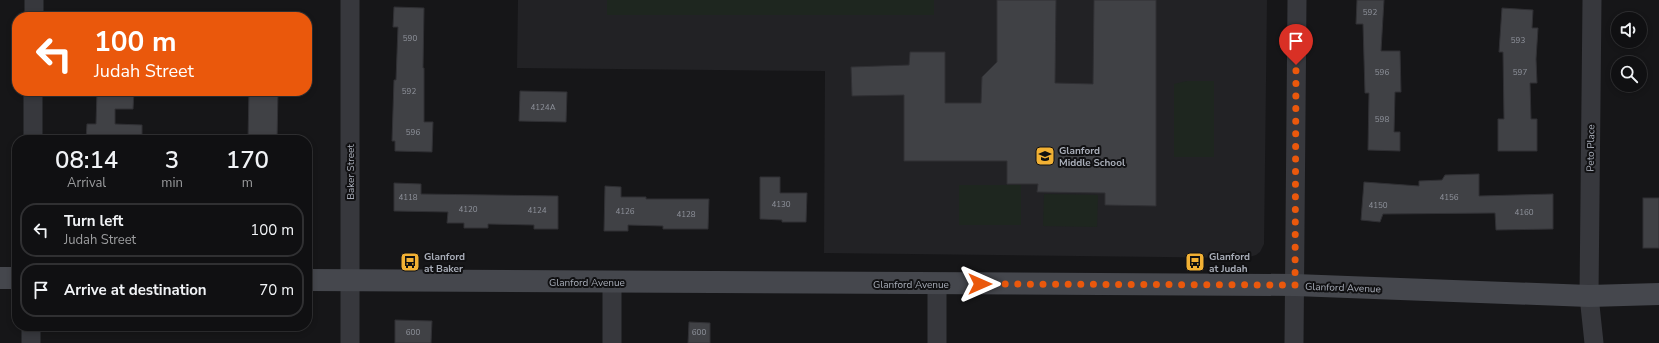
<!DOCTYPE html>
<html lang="en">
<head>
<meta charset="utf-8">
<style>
  :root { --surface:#101012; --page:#19191b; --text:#f1f3f6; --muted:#9c9d9f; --line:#303032 }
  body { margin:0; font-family:"Nunito Sans",sans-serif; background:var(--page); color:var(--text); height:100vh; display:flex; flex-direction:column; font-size:15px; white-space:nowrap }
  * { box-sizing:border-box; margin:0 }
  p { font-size:13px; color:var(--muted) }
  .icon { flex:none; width:22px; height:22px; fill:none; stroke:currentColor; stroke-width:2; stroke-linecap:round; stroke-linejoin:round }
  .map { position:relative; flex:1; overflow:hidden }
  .panel { position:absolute; left:12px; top:135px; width:300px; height:196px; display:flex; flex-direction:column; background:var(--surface); border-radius:16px; box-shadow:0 2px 6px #0003,0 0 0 1px var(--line) }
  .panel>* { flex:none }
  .guide { position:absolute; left:12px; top:12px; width:300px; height:84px; border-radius:16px; box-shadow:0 2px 6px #0003,0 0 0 1px var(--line); background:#ea580c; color:#fff; overflow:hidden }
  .fabs { position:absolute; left:1611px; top:12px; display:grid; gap:8px }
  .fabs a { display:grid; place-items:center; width:36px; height:36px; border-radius:50%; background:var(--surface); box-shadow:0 2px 6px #0003,0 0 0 1px var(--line); font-size:20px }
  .pin { position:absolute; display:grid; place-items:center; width:34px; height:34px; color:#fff; margin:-41px -17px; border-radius:50% 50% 50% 0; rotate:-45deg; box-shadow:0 0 4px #0007 }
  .pin .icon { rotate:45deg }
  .me { position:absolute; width:44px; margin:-22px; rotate:90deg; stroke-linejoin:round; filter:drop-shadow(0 0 3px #0008) }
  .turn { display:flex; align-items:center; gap:14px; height:84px; padding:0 16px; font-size:18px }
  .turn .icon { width:52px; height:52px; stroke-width:2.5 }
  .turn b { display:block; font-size:28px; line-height:34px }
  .eta { display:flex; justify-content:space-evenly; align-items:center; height:68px; text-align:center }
  .eta b { font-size:24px; font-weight:600; line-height:28px }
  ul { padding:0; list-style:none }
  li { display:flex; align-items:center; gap:12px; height:54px; margin:0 8px 6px; padding:0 8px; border:2px solid var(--line); border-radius:16px }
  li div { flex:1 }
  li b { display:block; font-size:15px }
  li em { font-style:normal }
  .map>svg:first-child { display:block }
</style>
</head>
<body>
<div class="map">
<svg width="1659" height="343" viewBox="0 0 1659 343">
  <rect width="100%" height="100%" fill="#161618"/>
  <path fill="#222225" d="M 518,0 L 1267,0 L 1264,244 L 1260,252 L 1256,255 L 1246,258 L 824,253 L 825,71 L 517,68 Z"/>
  <g fill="#1e261f">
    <rect x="607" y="0" width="327" height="15"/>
    <path d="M 1187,81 L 1214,81 L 1214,157 L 1174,157 L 1174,84 Z"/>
    <rect x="959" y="185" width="62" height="40"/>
    <path d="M 1044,194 L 1098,195 L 1097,227 L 1043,226 Z"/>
  </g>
  <g fill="#404145" stroke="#303034">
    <path d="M 997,0 L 1056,0 L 1055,83 L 1093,84 L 1094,0 L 1156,0 L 1156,206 L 1105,205 L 1105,193 L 1037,192 L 1038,184 L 1007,184 L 1007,161 L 904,161 L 904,95 L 852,96 L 851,67 L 909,65 L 910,52 L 945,52 L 945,103 L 981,103 L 982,77 L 997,62 Z"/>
    <path d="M 1357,0 L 1384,0 L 1381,51 L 1400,51 L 1401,92 L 1395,92 L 1394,132 L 1400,132 L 1400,151 L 1368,150 L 1369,93 L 1365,93 L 1363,24 L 1356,24 Z"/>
    <path d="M 394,7 L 424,8 L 423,68 L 424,68 L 424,122 L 433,122 L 432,152 L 395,151 L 395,141 L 392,141 L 394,80 L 396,80 L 398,27 L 393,27 Z"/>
    <path d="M 1502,8 L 1533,10 L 1532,28 L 1538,28 L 1536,59 L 1537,83 L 1530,83 L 1531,119 L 1537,119 L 1537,151 L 1498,151 L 1498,119 L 1504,119 L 1503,52 L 1499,52 Z"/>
    <path d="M 101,91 L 134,91 L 133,109 L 115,109 L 115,124 L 142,125 L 142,140 L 86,140 L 87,124 L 96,124 L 97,92 Z"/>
    <path d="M 249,91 L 278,91 L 277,140 L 248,140 Z"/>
    <path d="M 520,91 L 567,92 L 566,122 L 519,121 Z"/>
    <path d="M 1479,174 L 1479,196 L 1553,194 L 1553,229 L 1496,230 L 1495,213 L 1383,214 L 1380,222 L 1361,220 L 1364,182 L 1419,186 L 1419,181 L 1442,180 L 1445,175 Z"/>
    <path d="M 760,177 L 780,177 L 780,193 L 807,193 L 806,222 L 782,222 L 782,220 L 760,219 Z"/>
    <path d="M 394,183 L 421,184 L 421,194 L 558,196 L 558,229 L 534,229 L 534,225 L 488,224 L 488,228 L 464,228 L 464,223 L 447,223 L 448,212 L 394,211 Z"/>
    <path d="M 605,186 L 621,187 L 621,197 L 646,197 L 646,199 L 709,199 L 708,229 L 663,229 L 663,226 L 628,225 L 628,231 L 604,231 Z"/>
    <rect x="1643" y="198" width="16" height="50"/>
    <path d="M 395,320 L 432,321 L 431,343 L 395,343 Z"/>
    <path d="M 689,322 L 710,323 L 710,343 L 688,343 Z"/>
  </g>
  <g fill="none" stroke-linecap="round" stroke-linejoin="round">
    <g stroke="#37383d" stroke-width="19">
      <path d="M 1592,0 L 1589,296 L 1594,343"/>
      <path d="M 34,17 L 34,0"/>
      <path d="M 33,140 L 33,91"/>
      <path d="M 937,284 L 937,343"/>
      <path d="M 31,343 L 31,326"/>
      <path d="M 350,343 L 350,0"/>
      <path d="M 612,343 L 612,282"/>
      <path d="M 1294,343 L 1297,0"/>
    </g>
    <g stroke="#45474d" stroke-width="22">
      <path d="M 0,278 L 17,278"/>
      <path d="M 307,280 L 1295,285 L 1589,296 L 1659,294"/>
    </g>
  </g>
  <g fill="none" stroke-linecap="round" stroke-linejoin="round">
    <path stroke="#ea580c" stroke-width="7" stroke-dasharray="0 12.6" d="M 980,284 L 1295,285 L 1296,65"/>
  </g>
  <defs>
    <g id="school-square" transform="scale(1)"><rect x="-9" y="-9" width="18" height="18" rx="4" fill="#f2b134" stroke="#111113"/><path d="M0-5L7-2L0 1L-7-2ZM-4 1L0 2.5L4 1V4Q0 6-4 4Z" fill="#111"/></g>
    <g id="bus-square" transform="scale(1)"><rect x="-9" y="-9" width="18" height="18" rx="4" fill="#f2b134" stroke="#111113"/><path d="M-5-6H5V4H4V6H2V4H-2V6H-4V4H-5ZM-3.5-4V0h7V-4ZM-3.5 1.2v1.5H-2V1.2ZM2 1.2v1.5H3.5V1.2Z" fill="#111"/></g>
  </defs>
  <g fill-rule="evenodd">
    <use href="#school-square" x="1045" y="156"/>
    <use href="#bus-square" x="410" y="262"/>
    <use href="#bus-square" x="1195" y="262"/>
  </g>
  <g text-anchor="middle" stroke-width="4" stroke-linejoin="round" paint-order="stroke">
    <g font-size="8" fill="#8e929b">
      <text x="1370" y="15">592</text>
      <text x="410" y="41">590</text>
      <text x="1518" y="43">593</text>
      <text x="1382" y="75">596</text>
      <text x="1520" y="75">597</text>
      <text x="409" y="94">592</text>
      <text x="543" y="110">4124A</text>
      <text x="1382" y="122">598</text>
      <text x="413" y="135">596</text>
      <text x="408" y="200">4118</text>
      <text x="1449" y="200">4156</text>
      <text x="781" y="207">4130</text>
      <text x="1378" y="208">4150</text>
      <text x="468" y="212">4120</text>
      <text x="537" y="213">4124</text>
      <text x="625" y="214">4126</text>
      <text x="1524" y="215">4160</text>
      <text x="686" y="217">4128</text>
      <text x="413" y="335">600</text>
      <text x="699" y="335">600</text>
    </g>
    <g font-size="10" fill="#a8adb8" stroke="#111113">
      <text transform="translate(1590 148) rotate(-89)" y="4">Peto Place</text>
      <text transform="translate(350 172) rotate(-90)" y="4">Baker Street</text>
      <text x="587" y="286">Glanford Avenue</text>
      <text x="911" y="288">Glanford Avenue</text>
      <text transform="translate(1343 287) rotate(2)" y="4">Glanford Avenue</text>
    </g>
    <g font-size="10" font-weight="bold" fill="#a8adb8" stroke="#111113" text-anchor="start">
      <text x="1059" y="154">Glanford<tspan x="1059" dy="12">Middle School</tspan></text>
      <text x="424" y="260">Glanford<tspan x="424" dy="12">at Baker</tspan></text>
      <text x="1209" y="260">Glanford<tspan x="1209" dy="12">at Judah</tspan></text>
    </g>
  </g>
</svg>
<div class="fabs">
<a><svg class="icon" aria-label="sound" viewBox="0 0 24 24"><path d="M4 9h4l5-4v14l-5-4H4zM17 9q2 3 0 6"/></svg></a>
<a><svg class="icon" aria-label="search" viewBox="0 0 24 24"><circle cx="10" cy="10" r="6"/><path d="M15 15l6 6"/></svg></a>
</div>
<div class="pin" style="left:1296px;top:65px;background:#d93025"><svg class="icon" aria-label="arrive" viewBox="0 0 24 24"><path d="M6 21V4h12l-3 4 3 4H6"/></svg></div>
<svg class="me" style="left:980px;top:284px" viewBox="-20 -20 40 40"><path d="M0-17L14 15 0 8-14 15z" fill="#ea580c" stroke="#fff" stroke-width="4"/></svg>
<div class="guide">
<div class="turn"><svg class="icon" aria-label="left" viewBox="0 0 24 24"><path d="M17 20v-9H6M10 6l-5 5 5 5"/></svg><div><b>100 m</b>Judah Street</div></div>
</div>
<section class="panel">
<div class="eta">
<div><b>08:14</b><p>Arrival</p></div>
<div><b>3</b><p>min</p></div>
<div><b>170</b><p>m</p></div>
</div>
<ul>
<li><svg class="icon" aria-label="left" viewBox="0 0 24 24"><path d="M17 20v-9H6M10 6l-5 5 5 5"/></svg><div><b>Turn left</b><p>Judah Street</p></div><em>100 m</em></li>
<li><svg class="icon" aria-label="arrive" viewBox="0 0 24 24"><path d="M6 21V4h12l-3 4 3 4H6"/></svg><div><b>Arrive at destination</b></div><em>70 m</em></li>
</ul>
</section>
</div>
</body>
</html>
